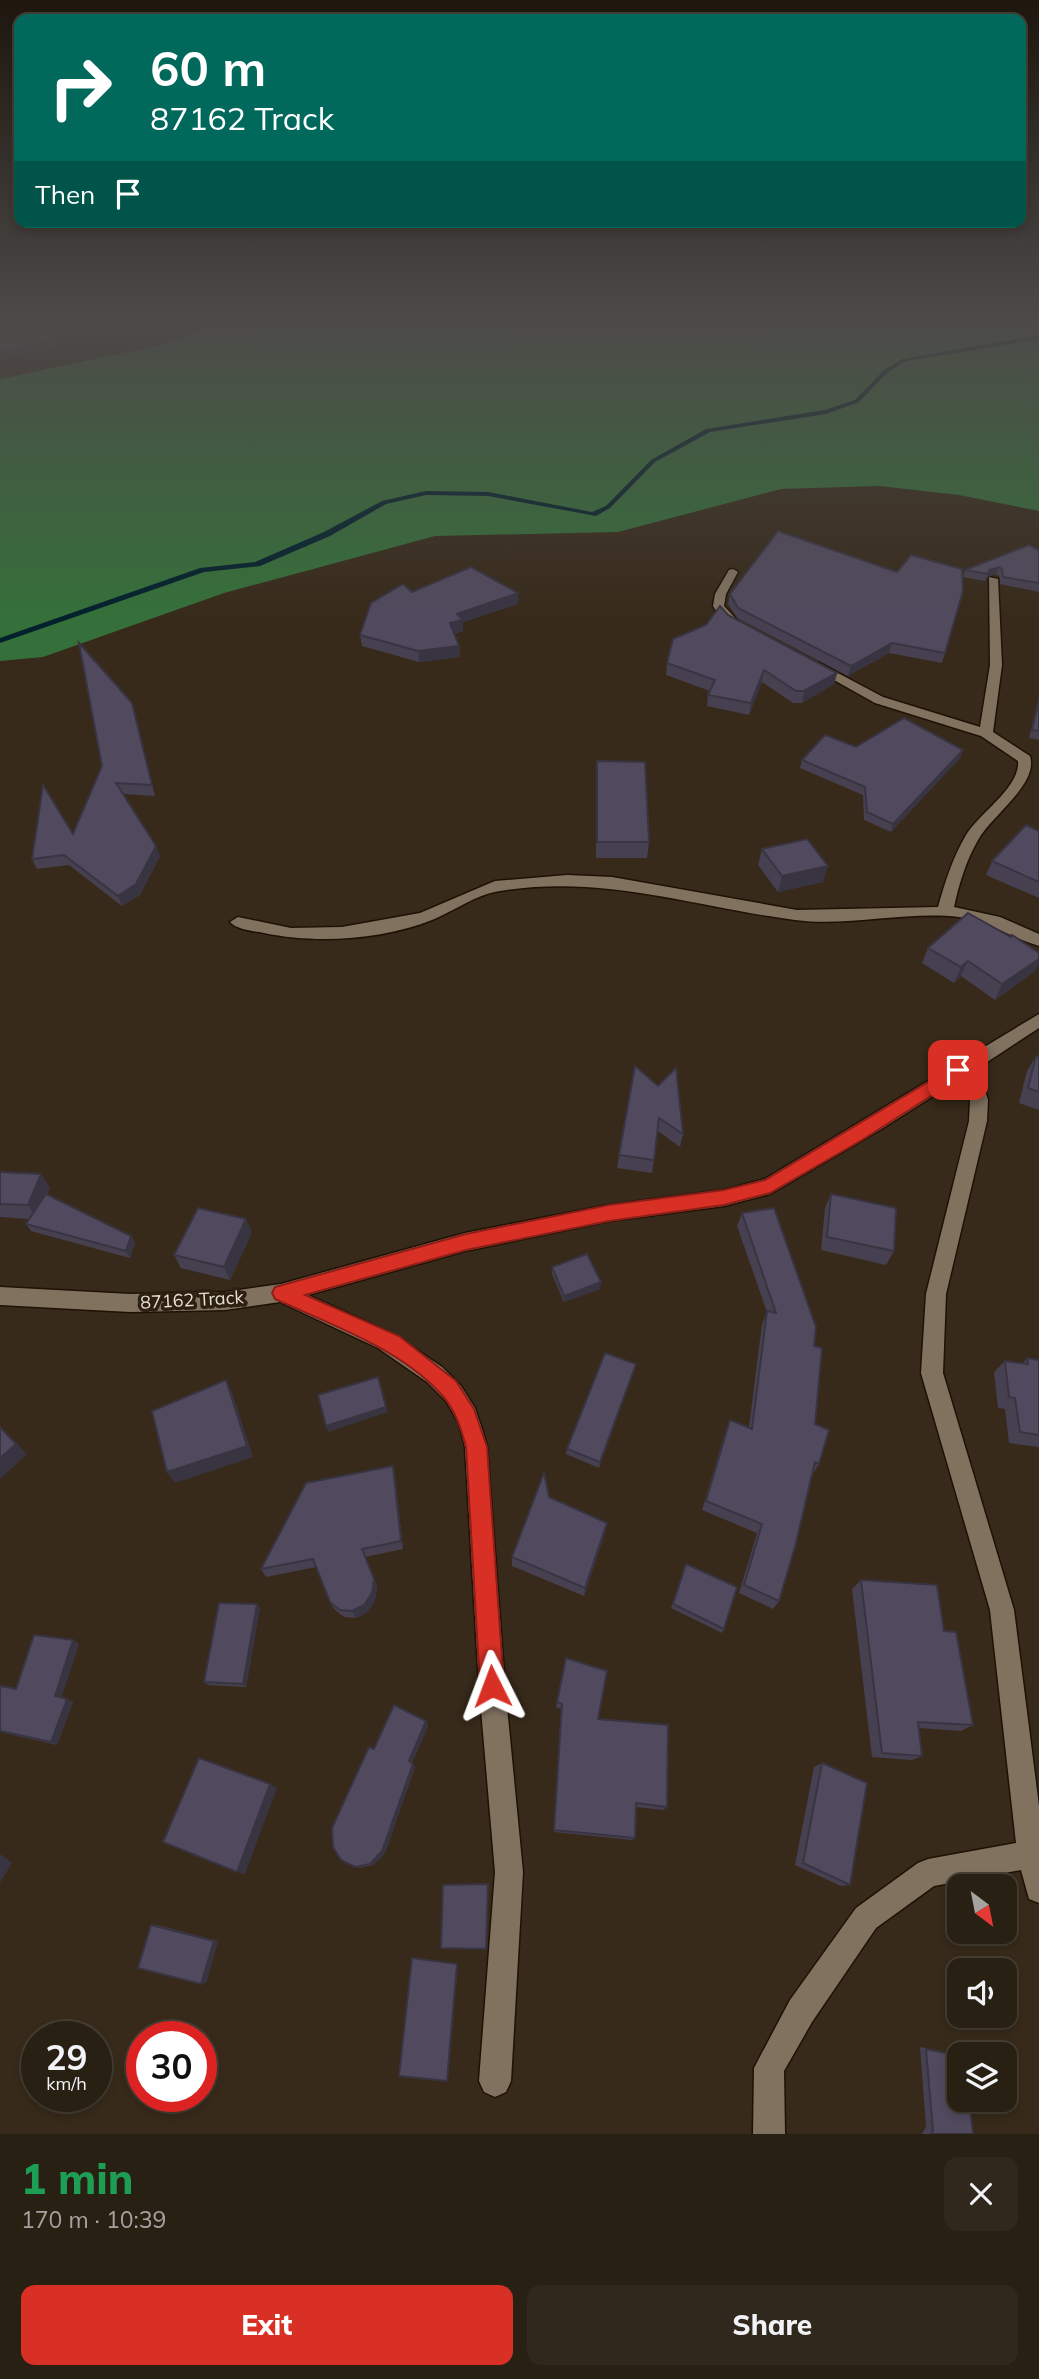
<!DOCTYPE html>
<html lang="en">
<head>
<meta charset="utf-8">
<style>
  :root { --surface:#292014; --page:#31281d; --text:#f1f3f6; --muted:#a5a3a0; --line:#453e34; --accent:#d93025 }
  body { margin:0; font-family:Mulish,sans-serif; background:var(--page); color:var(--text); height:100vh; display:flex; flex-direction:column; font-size:26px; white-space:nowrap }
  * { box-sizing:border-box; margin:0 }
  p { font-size:23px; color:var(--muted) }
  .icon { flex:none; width:38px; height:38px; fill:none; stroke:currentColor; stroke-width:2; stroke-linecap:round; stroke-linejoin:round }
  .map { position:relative; height:2134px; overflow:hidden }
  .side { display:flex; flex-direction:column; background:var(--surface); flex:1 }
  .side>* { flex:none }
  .guide { position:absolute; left:14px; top:14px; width:1012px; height:214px; border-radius:14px; box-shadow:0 4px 10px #0003,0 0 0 2px var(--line); background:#00695c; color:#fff; overflow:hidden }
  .needle { width:46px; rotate:148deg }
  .controls { position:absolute; left:947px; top:1874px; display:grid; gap:14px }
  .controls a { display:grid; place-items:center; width:70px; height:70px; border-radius:14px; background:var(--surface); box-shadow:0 4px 10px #0003,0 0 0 2px var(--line); font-size:35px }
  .speed { position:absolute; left:21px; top:2021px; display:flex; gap:14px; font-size:35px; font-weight:700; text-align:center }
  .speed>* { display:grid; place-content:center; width:91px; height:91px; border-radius:50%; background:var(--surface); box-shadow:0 4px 10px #0003,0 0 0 2px var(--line); line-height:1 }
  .speed small { font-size:18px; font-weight:400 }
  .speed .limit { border:10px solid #d22; background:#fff; color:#111 }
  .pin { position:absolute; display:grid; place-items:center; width:60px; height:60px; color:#fff; margin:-30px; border-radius:14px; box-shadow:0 4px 10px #0006 }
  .me { position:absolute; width:77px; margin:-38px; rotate:357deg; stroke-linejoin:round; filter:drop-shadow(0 0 5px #0008) }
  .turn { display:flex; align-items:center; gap:24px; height:147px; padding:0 21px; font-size:32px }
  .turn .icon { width:91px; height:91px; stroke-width:2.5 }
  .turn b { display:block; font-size:49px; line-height:60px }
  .then { display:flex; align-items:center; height:66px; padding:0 21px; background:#0003; gap:14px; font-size:26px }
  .round { display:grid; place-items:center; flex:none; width:74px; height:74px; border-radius:14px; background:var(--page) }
  .headline { display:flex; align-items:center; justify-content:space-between; height:119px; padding:0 21px }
  h1 { font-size:42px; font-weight:800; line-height:52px; color:#1e9e55 }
  .button { display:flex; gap:14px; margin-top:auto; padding:14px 21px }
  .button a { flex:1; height:80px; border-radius:14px; background:var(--accent); color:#fff; font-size:28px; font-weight:800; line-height:80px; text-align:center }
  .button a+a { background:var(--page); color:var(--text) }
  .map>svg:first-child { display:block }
</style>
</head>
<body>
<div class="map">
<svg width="1039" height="2134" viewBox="0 0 1039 2134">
  <rect width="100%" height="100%" fill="#372a1a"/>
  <path fill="#35703a" d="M 229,320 L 1039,320 L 1039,511 L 959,495 L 879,486 L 781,489 L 618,532 L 435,536 L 224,593 L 43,657 L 0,661 L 0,379 L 166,344 Z"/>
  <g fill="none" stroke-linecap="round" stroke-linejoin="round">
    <path fill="#02212c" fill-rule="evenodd" d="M 1039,335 L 1039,339 L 906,361 L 888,372 L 859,402 L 826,414 L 710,432 L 655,462 L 610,508 L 596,516 L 488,496 L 426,495 L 386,504 L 330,536 L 260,566 L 204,572 L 0,643 L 0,638 L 200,568 L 255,562 L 324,532 L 382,501 L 426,491 L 488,492 L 592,512 L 606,506 L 651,460 L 706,429 L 825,410 L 855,400 L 884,370 L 902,359 Z"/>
    <g stroke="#1e1204" stroke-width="3">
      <g id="minor">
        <path d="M 733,569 L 738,572 L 726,594 L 724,606 L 741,624 L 735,627 L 722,620 L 713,606 L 715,594 L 729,570 Z"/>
        <path d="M 989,577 L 998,579 L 1002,665 L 993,732 L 1030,756 C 1039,784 991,816 978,840 C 966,861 959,884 954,907 L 1000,917 L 1039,934 L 1039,946 C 1012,938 988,921 959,917 C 906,911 848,927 795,920 C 694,907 604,874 500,891 C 477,894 454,911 432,920 C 382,940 316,944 264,933 C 254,931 237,930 230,922 L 238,917 L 291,928 L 342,927 L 420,913 L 495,881 L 567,875 L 612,877 L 797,910 L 938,907 C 945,882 953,857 966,835 C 980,812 1020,788 1018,761 L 981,736 L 875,703 L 809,666 L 819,663 L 883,697 L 980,727 L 990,665 Z"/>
        <path d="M 1039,1014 L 1039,1028 L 978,1068 L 988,1100 L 987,1121 L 946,1294 L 943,1373 L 1014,1610 L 1039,1806 L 1039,1903 L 1029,1899 L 1021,1870 L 934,1886 L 876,1928 L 812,2022 L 784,2071 L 785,2134 L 753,2134 L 754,2068 L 790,2000 L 856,1908 L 918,1863 L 928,1859 L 1016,1843 L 990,1610 L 921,1373 L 926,1294 L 969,1121 L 970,1100 L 963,1077 L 883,1128 L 770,1194 L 724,1206 L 609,1221 L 465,1251 L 308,1295 L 393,1334 L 442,1367 L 461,1386 L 475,1408 L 483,1432 L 487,1447 L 505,1686 L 523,1872 L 511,2081 L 506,2092 L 495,2097 L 484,2092 L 479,2081 L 495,1872 L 479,1686 L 465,1447 L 459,1423 L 446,1401 L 427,1382 L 378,1348 L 280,1302 L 225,1310 L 130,1312 L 0,1305 L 0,1287 L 130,1294 L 225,1292 L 281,1284 L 465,1233 L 609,1205 L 724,1190 L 765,1179 Z"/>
      </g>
    </g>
    <use href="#minor" fill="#817260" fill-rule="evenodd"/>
  </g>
  <g fill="#464051">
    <path d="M 0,320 L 104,324 L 33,354 L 28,352 L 0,359 Z"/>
    <path d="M 1039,550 L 1039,592 L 1000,584 L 1000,577 L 996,574 L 987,577 L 985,581 L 963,577 L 965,570 Z"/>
    <path d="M 412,592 L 518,593 L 518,604 L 463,622 L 463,631 L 454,634 L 459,646 L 460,657 L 419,662 L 362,646 L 360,635 Z"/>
    <path d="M 730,594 L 945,653 L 942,663 L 889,653 L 848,676 L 737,618 L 728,604 Z"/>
    <path d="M 728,615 L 837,673 L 834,684 L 802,703 L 793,703 L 762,682 L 749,715 L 707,706 L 708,695 L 710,691 L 666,675 L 667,663 Z"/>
    <path d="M 1039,696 L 1039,740 L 1029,738 Z"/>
    <path d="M 132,703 L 155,796 L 123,794 L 160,856 L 140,895 L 122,906 L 69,865 L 37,869 L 32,859 L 73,834 Z"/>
    <path d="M 856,747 L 963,750 L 960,758 L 891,832 L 864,820 L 863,795 L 800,768 L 802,760 Z"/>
    <path d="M 597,761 L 649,842 L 647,858 L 596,858 Z"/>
    <path d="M 1039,831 L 1039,898 L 986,875 L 992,861 Z"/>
    <path d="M 762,849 L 823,882 L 778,892 L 758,865 Z"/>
    <path d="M 928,948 L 1035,971 L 995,1000 L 961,976 L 954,983 L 922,963 Z"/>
    <path d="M 1036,1056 L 1039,1057 L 1039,1110 L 1019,1103 L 1027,1071 Z"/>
    <path d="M 635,1066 L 683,1134 L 680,1147 L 658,1131 L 652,1173 L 617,1168 Z"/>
    <path d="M 0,1172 L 50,1188 L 47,1195 L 131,1236 L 135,1243 L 130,1258 L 31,1231 L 26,1224 L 29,1219 L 0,1217 Z"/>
    <path d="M 831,1194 L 894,1251 L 886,1265 L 821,1250 L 825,1208 Z"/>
    <path d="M 742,1213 L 814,1346 L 815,1424 L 819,1464 L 813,1474 L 812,1473 L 779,1601 L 773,1609 L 739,1593 L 757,1533 L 702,1510 L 726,1430 L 730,1420 L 749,1427 L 762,1324 L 767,1312 L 737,1226 Z"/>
    <path d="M 252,1232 L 230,1280 L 181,1268 L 174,1255 Z"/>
    <path d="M 552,1267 L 600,1289 L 564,1302 L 552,1274 Z"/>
    <path d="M 1027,1358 L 1039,1360 L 1039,1447 L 1009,1443 L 1005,1409 L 998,1408 L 994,1372 L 1005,1361 L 1023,1363 Z"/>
    <path d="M 634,1370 L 599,1468 L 566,1454 L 567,1449 Z"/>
    <path d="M 395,1475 L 403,1549 L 365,1557 L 377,1586 L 375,1600 L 368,1612 L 356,1618 L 344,1617 L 334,1609 L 330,1602 L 316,1567 L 266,1577 L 261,1569 Z"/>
    <path d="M 549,1497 L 605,1533 L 584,1596 L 512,1566 L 512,1557 Z"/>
    <path d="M 686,1564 L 724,1629 L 722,1633 L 671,1608 Z"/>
    <path d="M 861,1580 L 944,1631 L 973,1725 L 961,1731 L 919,1728 L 922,1756 L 912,1760 L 872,1757 L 852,1589 Z"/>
    <path d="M 260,1608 L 246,1687 L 208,1685 L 204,1682 Z"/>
    <path d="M 73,1640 L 79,1644 L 61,1698 L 73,1702 L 57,1745 L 0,1732 L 0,1689 L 16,1689 Z"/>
    <path d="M 566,1658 L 598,1719 L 667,1807 L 663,1810 L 636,1807 L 635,1838 L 632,1840 L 554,1832 L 561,1709 L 556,1707 Z"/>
    <path d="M 426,1721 L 428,1726 L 412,1763 L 415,1767 L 385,1853 L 373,1865 L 359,1868 L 341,1860 L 374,1749 Z"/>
    <path d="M 822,1763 L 850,1885 L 841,1886 L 795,1865 L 814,1767 Z"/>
    <path d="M 151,1925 L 157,1925 L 218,1941 L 206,1983 Z"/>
    <path d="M 920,2047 L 959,2055 L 973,2134 L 922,2134 L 926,2127 Z"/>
  </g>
  <g fill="#393442">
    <path d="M 95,320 L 117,320 L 104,324 L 33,354 L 31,347 Z"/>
    <path d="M 26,345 L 28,352 L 0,359 L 0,351 Z"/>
    <path d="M 999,567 L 996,574 L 987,577 L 989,570 Z"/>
    <path d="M 518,593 L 518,604 L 463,622 L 463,631 L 451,634 L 450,623 L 457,614 Z"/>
    <path d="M 892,643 L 889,653 L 848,676 L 851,666 Z"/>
    <path d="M 459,646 L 460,657 L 419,662 L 418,651 Z"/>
    <path d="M 764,670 L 762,682 L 749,715 L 751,703 Z"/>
    <path d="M 837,673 L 834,684 L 802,703 L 804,691 Z"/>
    <path d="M 132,703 L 135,713 L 155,796 L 152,785 Z"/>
    <path d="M 963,750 L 960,758 L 891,832 L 893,824 Z"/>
    <path d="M 156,846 L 160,856 L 140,895 L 122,906 L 118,896 Z"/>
    <path d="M 828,866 L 823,882 L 778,892 L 782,876 Z"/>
    <path d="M 1039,959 L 1039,964 L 1035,971 L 995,1000 L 1002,984 Z"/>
    <path d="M 968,961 L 961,976 L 954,983 L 961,967 Z"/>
    <path d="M 41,1174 L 50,1188 L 37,1219 L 28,1205 Z"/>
    <path d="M 246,1219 L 252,1232 L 230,1280 L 224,1267 Z"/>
    <path d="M 131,1236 L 135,1243 L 130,1258 L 126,1251 Z"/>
    <path d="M 601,1282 L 600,1289 L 564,1302 L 564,1296 Z"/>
    <path d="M 636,1364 L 634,1370 L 599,1468 L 600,1462 Z"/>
    <path d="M 226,1380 L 232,1392 L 253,1457 L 175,1483 L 167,1472 Z"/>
    <path d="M 386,1407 L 388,1412 L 328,1432 L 326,1426 Z"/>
    <path d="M 0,1426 L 27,1454 L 0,1479 Z"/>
    <path d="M 393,1466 L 395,1475 L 403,1549 L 401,1541 Z"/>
    <path d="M 607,1523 L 605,1533 L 584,1596 L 585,1588 Z"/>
    <path d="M 374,1579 L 377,1586 L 375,1600 L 368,1612 L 356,1618 L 352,1611 Z"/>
    <path d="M 257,1604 L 260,1608 L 246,1687 L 243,1684 Z"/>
    <path d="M 73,1640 L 79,1644 L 61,1699 L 55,1696 Z"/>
    <path d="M 67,1699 L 73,1702 L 57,1745 L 51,1742 Z"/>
    <path d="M 426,1721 L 428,1726 L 411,1765 L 409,1761 Z"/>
    <path d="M 413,1764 L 415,1767 L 385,1853 L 373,1865 L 370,1864 Z"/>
    <path d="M 270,1784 L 277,1788 L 245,1874 L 237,1872 Z"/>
    <path d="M 0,1854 L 12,1863 L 0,1883 Z"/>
    <path d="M 214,1941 L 218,1941 L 206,1983 L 201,1984 Z"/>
    <path d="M 458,1963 L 448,2079 L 447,2081 L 457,1964 Z"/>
  </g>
  <g fill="#514a5e" stroke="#393442" stroke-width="2">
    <path d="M 0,320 L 95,320 L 31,347 L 26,345 L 0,351 Z"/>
    <path d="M 778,531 L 897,572 L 911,555 L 962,569 L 963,591 L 945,653 L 892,643 L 851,666 L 738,608 L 730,594 Z"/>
    <path d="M 1029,545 L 1039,550 L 1039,583 L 1003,577 L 1002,569 L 999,567 L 989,570 L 988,574 L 965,570 Z"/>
    <path d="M 471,567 L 518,593 L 457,614 L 463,620 L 450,623 L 459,646 L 418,651 L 360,635 L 371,603 L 403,584 L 412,592 Z"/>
    <path d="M 720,606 L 728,615 L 837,673 L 804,691 L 796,691 L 764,670 L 751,703 L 708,695 L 715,680 L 667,663 L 673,639 L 706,625 Z"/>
    <path d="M 79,643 L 132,703 L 152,785 L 116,783 L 156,846 L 136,884 L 118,896 L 64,855 L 32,859 L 43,785 L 73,834 L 102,766 Z"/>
    <path d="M 1039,700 L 1039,731 L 1032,730 Z"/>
    <path d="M 904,718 L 963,750 L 893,824 L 867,812 L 865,787 L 802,760 L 825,735 L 856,747 Z"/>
    <path d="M 597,761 L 645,762 L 649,842 L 597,842 Z"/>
    <path d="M 1026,825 L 1039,831 L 1039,882 L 992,861 Z"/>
    <path d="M 807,839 L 828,866 L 782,876 L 762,849 Z"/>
    <path d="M 968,913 L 1011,937 L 1012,935 L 1039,953 L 1039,959 L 1002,984 L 968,961 L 961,967 L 928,948 Z"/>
    <path d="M 1036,1056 L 1039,1057 L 1039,1092 L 1028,1088 Z"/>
    <path d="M 635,1066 L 658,1086 L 676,1068 L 683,1134 L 659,1118 L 654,1160 L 619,1155 Z"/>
    <path d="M 0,1172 L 41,1174 L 28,1205 L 0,1204 Z"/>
    <path d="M 46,1194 L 131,1236 L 126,1251 L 26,1224 Z"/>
    <path d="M 831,1194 L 896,1208 L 894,1251 L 827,1237 Z"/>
    <path d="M 198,1208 L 246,1219 L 224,1267 L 174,1255 Z"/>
    <path d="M 774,1208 L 816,1327 L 814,1346 L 822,1348 L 815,1424 L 829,1430 L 819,1464 L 815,1462 L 796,1543 L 779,1601 L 744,1585 L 762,1524 L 706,1501 L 730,1420 L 752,1429 L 767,1311 L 776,1313 L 742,1213 Z"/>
    <path d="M 587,1254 L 601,1282 L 564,1296 L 552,1267 Z"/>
    <path d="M 605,1353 L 636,1364 L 600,1462 L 567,1449 Z"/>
    <path d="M 1027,1358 L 1039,1360 L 1039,1435 L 1020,1432 L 1015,1398 L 1009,1397 L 1005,1361 L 1028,1364 Z"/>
    <path d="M 378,1377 L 386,1407 L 326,1426 L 318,1395 Z"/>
    <path d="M 226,1380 L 247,1446 L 167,1472 L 152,1411 Z"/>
    <path d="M 0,1427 L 16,1444 L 0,1458 Z"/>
    <path d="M 393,1466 L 401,1541 L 362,1549 L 374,1579 L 372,1593 L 364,1605 L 352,1611 L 340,1610 L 330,1602 L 313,1559 L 261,1569 L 306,1483 Z"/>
    <path d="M 544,1473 L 549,1497 L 607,1523 L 585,1588 L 512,1557 Z"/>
    <path d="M 686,1564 L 737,1587 L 724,1629 L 673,1604 Z"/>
    <path d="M 861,1580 L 937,1585 L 944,1631 L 956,1632 L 973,1725 L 918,1722 L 922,1756 L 882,1753 Z"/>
    <path d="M 219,1603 L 257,1604 L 243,1684 L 204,1682 Z"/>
    <path d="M 34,1635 L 73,1640 L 55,1696 L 67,1699 L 51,1742 L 0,1731 L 0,1689 L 1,1686 L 16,1689 Z"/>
    <path d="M 566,1658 L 607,1671 L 598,1719 L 668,1725 L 667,1807 L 636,1803 L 635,1838 L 554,1830 L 562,1704 L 557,1702 Z"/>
    <path d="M 394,1705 L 426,1721 L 409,1761 L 413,1764 L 382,1851 L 370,1864 L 355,1867 L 341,1860 L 333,1847 L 332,1828 L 369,1747 L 374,1749 Z"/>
    <path d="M 199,1758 L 270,1784 L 237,1872 L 163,1842 Z"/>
    <path d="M 822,1763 L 867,1783 L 850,1885 L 803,1863 Z"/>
    <path d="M 488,1884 L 486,1949 L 441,1948 L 443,1885 Z"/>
    <path d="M 151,1925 L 214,1941 L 201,1984 L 138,1968 Z"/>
    <path d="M 412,1958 L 457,1964 L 447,2081 L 399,2076 Z"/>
    <path d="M 926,2049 L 959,2056 L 959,2100 L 969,2100 L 973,2134 L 931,2134 L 933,2131 Z"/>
  </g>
  <linearGradient id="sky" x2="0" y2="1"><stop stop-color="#1e170e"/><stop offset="0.52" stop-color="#4d4a49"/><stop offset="1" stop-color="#4d4a49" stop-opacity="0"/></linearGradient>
  <rect width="1039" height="619" fill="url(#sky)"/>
  <path fill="#d93025" stroke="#8d1f18" stroke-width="2" d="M 958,1064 L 966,1070 L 964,1075 L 862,1140 L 770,1193 L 724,1205 L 609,1221 L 466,1250 L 305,1295 L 399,1336 L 456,1381 L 474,1409 L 487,1447 L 504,1686 L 500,1694 L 492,1698 L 484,1694 L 480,1686 L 466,1447 C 461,1428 455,1409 441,1394 C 400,1349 330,1324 275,1299 L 272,1293 L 275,1287 L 466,1234 L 609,1205 L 724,1190 L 765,1180 Z"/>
  <g text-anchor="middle" stroke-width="7" stroke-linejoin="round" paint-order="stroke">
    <g font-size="18" fill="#e6ded4" stroke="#2d2010">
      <text transform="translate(192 1300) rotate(-3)" y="6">87162 Track</text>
    </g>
  </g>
</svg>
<div class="controls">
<a><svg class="needle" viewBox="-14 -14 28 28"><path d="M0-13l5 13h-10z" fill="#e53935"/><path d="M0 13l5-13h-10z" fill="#a5a3a0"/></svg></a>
<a><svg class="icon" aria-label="sound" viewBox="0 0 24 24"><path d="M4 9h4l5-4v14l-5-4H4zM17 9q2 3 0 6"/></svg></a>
<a><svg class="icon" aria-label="layers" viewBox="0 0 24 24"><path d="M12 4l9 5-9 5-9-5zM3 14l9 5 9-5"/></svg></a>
</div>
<div class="speed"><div>29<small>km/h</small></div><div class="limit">30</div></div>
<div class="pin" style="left:958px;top:1070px;background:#d93025"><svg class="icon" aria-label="arrive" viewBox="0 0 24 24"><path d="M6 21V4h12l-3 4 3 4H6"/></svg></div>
<svg class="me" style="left:492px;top:1686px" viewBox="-20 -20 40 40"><path d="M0-17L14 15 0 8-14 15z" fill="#d93025" stroke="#fff" stroke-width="4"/></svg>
<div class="guide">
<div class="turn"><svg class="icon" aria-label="right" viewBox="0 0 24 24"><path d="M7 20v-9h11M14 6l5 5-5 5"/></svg><div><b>60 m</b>87162 Track</div></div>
<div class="then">Then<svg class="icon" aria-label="arrive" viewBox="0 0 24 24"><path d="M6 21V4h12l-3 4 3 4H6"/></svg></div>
</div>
</div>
<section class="side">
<div class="headline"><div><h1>1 min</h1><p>170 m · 10:39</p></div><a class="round"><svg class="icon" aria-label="close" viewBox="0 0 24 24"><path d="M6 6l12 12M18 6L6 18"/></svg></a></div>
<div class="button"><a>Exit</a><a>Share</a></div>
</section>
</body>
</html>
